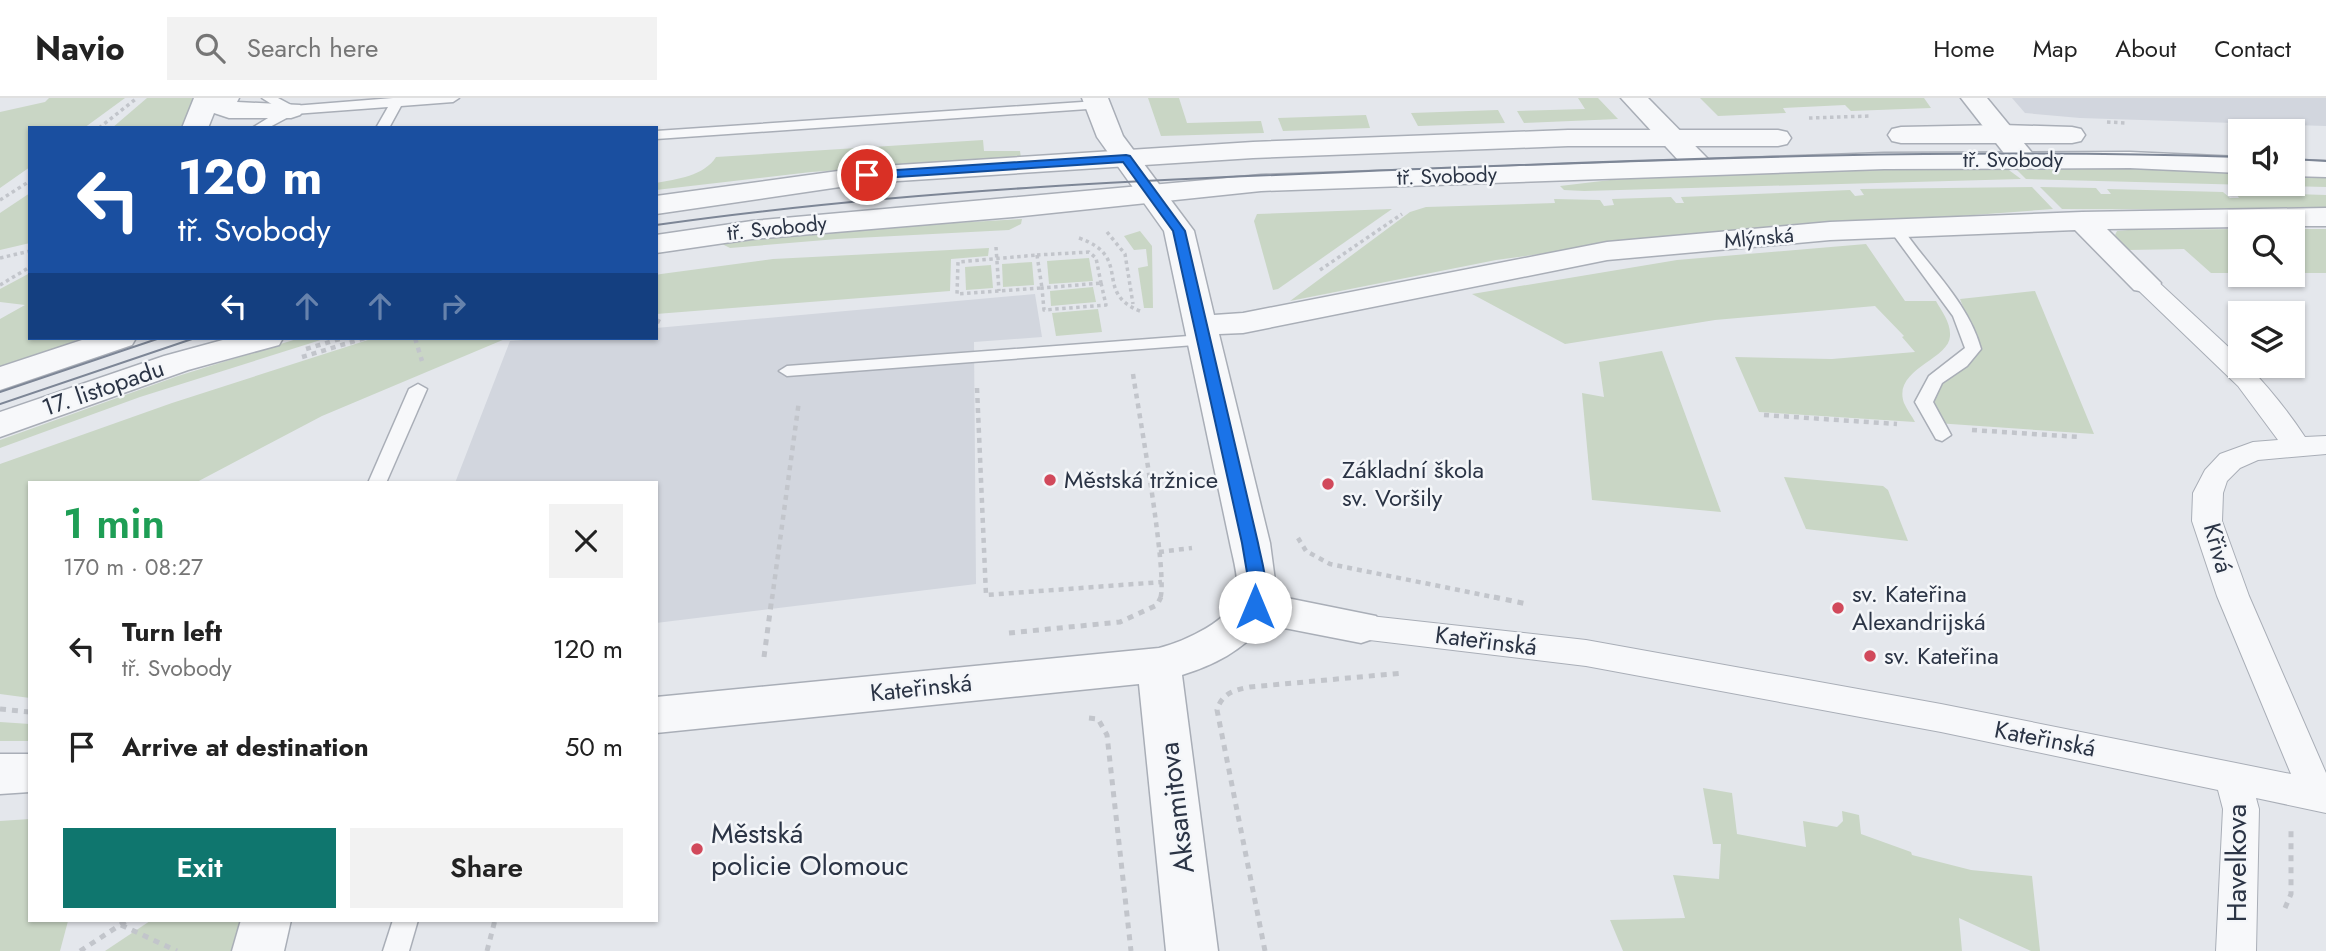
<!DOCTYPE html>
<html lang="en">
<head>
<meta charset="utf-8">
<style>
  :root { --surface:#fff; --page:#f2f2f2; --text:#222; --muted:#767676; --line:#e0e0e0; --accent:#0f766e }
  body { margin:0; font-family:Jost,sans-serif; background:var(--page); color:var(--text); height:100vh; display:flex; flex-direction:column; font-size:26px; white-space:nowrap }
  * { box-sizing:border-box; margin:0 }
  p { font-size:23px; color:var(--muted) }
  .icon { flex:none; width:38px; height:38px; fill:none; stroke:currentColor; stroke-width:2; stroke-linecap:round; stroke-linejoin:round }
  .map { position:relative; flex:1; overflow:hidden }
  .side { position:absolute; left:28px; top:383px; width:630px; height:441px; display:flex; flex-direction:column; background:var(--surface); border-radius:0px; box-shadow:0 2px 5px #0004 }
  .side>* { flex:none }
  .top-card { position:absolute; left:28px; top:28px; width:630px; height:214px; border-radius:0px; box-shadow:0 2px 5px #0004; background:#1a4fa0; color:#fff; overflow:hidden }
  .fabs { position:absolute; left:2228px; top:21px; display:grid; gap:14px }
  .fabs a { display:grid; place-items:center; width:77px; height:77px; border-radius:0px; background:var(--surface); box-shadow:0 2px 5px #0004; font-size:35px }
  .pin { position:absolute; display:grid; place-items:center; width:60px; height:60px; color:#fff; margin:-30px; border:4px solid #fff; border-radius:50%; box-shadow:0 2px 7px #0007 }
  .me { position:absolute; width:77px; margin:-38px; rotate:0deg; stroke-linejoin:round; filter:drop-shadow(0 0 5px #0008) }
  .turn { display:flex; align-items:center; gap:24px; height:147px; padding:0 35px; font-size:32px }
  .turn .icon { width:91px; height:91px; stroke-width:2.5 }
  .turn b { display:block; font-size:49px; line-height:60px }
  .lanes { display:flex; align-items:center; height:66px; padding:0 35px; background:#0003; justify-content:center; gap:35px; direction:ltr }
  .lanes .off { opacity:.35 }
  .round { display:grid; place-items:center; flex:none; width:74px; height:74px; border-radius:0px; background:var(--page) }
  .overview { display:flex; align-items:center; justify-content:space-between; height:119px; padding:0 35px }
  h1 { font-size:42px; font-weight:600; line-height:52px; color:#1e9e55 }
  .action { display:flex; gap:14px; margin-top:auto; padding:14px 35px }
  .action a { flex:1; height:80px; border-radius:0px; background:var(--accent); color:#fff; font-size:28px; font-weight:600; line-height:80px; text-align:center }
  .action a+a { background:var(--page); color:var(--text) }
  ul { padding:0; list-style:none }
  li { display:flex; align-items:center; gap:21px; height:98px; padding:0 35px }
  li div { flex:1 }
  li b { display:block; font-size:26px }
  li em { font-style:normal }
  header { display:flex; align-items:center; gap:42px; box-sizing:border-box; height:98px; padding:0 35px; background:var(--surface); border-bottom:2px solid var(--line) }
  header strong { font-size:33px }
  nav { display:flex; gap:38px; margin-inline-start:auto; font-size:24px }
  .search { width:490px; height:63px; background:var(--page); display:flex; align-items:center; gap:18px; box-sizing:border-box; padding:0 24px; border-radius:0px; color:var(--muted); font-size:26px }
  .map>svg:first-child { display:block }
</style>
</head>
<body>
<header>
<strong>Navio</strong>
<div class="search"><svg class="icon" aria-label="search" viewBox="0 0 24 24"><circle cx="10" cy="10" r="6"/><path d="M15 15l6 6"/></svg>Search here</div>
<nav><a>Home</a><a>Map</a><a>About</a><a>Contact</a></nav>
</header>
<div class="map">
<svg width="2326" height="853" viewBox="0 0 2326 853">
  <rect width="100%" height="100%" fill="#e4e7ec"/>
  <g fill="#d2d6de">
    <path d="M 2012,0 L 2326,0 L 2326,28 L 2080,20 L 2025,15 Z"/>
    <path d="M 1035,196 L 1042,239 L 974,244 L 976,486 L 656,525 L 656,385 L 455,385 L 510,243 L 552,240 L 656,240 L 656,230 Z"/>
  </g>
  <g fill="#c9d6c5">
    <path d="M 49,0 L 125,0 L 84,30 L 30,30 L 30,69 L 0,90 L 0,14 L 45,4 Z"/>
    <path d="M 147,0 L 192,0 L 194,6 L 186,30 L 112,30 Z"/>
    <path d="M 1148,0 L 1179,0 L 1187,25 L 1261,23 L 1264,35 L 1161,38 Z"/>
    <path d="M 1578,0 L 1598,0 L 1618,21 L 1524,25 L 1517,13 L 1585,11 Z"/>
    <path d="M 1700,0 L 1924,0 L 1931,10 L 1851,13 L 1845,7 L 1783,10 L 1786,15 L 1718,18 Z"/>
    <path d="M 1498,12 L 1505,25 L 1418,28 L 1411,15 Z"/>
    <path d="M 1366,17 L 1370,30 L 1283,33 L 1278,20 Z"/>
    <path d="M 983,42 L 984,53 L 1020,53 L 1021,60 L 811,74 L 656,92 L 656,85 C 677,81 704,78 716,59 Z"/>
    <path d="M 2002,67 L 2021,81 L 1584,93 L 1564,92 L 1560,88 L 1644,78 Z"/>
    <path d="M 2013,68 L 2240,73 L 2240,86 L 2292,86 L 2293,75 L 2326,76 L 2326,89 L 2026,81 Z"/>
    <path d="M 2032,89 L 2053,111 L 1642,142 L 1496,162 L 1290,203 L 1410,114 L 1426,109 L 1555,105 L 1554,101 L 1600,102 L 1604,108 L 1614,107 L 1612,101 L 1671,99 L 1676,105 L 1684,105 L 1681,99 L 1850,92 L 1855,98 L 1864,97 L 1860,91 Z"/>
    <path d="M 2040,89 L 2096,90 L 2101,96 L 2111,96 L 2107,91 L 2223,94 L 2230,100 L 2239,100 L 2235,94 L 2326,97 L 2326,112 L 2062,111 Z"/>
    <path d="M 30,95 L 30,145 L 0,152 L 0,115 Z"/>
    <path d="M 1392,111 L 1278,191 L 1273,192 L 1254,123 L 1257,116 Z"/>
    <path d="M 1022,121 L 1021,126 L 1009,132 L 837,141 L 730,150 L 720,145 L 831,132 Z"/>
    <path d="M 2240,131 L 2240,175 L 2211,175 L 2184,151 L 2128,152 L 2115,137 L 2117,133 L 2128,132 Z"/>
    <rect x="2293" y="131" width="33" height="44"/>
    <path d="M 1140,133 L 1152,148 L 1153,210 L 1144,210 L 1138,170 L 1148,168 L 1146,151 L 1134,152 L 1124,138 Z"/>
    <path d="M 1866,146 L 1905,203 L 1936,203 C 1942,214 1951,225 1950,238 C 1949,262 1892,271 1904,305 C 1907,312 1912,318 1915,324 L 1759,314 L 1735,259 L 1832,261 L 1915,254 L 1902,239 L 1904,238 L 1875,208 L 1715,222 L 1565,246 L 1472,196 L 1677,162 Z"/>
    <path d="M 989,150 L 988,158 L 951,161 L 950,193 L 656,216 L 656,177 L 661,176 L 773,161 Z"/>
    <path d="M 1089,160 L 1093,183 L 1049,186 L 1047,163 Z"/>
    <path d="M 1032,164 L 1034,187 L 1003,189 L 1002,166 Z"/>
    <path d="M 991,167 L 993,190 L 966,192 L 965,169 Z"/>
    <path d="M 30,175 L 30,240 L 82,240 L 0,273 L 0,221 L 25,207 L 0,204 L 0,191 Z"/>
    <path d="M 1093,189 L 1096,204 L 1051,208 L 1050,193 Z"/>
    <path d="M 2035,193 L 2094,336 L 1936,325 L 1930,290 L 1967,260 L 1974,237 L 1960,201 Z"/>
    <path d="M 1098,211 L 1102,234 L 1056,238 L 1052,215 Z"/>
    <path d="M 300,240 L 327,240 L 140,299 L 0,350 L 0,342 L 178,278 Z"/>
    <path d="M 374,240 L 516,240 L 505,241 L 322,318 L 195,385 L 30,385 L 30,600 L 0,596 L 0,366 L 172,305 Z"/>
    <path d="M 1662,253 L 1721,414 L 1592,402 L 1582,295 L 1604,299 L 1599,264 Z"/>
    <path d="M 1784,379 L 1883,388 L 1888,392 L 1908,443 L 1806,431 Z"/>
    <path d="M 0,624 L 30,626 L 30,643 L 0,643 Z"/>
    <path d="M 1703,690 L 1732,695 L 1737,736 L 1806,749 L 1803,723 L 1837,729 L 1843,723 L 1842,713 L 1859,717 L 1861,736 L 1911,754 L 1912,757 L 1971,772 L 2032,778 L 2040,853 L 2031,853 L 1959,820 L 1962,853 L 1623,853 L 1610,822 L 1685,820 L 1673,777 L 1719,781 L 1721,746 L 1713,746 Z"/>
    <path d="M 30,721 L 30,822 L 68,823 L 60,853 L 0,853 L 0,723 Z"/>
    <path d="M 150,823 L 242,823 L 235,853 L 105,853 Z"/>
  </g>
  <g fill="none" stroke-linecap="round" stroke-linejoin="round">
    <g stroke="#a9aeb7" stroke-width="3">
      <g id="service">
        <path d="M 262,0 L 278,0 L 293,8 L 393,0 L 459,0 L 453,4 L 401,8 L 389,30 L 376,30 L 388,9 L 294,16 L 268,30 L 252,30 L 281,12 Z"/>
        <path d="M 1097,3 L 1102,4 L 1102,10 L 656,41 L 656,33 Z"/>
        <path d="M 1896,127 L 1901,128 C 1928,169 1968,203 1981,251 L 1967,268 L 1942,285 L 1933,304 L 1951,337 L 1942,343 L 1936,341 L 1915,304 L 1929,278 L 1965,250 L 1953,218 L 1889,131 Z"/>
        <path d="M 1202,237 L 1208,238 L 1210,242 L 1208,246 L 787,278 L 779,273 L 787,268 Z"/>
        <path d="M 418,286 L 427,291 L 386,385 L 368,385 L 409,291 Z"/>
        <path d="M 393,822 L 418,822 L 409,853 L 383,853 Z"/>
      </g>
    </g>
    <g stroke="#a9aeb7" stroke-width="2">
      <path id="pedestrian" d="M 2145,178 L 2154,180 L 2236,256 L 2240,260 L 2240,268 L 2248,268 C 2269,290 2288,313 2305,339 L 2326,338 L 2326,356 L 2258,362 L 2240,370 L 2227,383 L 2223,395 L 2222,423 L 2249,498 L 2326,675 L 2326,715 L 2256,700 L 2259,711 L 2256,853 L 2216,853 L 2223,711 L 2218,692 L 1941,634 L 1586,568 L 1361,541 L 1350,538 L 1345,529 L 1350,520 L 1361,517 L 1586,542 L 1941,606 L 2291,676 L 2217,498 L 2192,423 L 2193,395 L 2205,372 L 2220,356 L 2253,344 L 2278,342 L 2238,288 L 2136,190 L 2133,185 L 2136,180 Z"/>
    </g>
    <g stroke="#a9aeb7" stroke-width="3">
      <g id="minor">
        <path d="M 1082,0 L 1108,0 L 1123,38 L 1194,133 L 1214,217 L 1243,215 L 1607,144 L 1830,124 L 2082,114 L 2326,110 L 2326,128 L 2292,128 L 2292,124 L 2240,124 L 2240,129 L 2107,131 L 2161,185 L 2156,192 L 2145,194 L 2134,192 L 2075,132 L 1830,142 L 1607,162 L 1243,235 L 1219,236 L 1270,445 L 1277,498 L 1376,518 L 1382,529 L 1376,540 L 1361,545 L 1264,526 C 1242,553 1214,567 1182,577 L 1218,853 L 1166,853 L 1139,586 L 656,635 L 656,599 L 1159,550 C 1183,544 1234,522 1237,495 C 1239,479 1233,460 1230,445 L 1164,133 L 1097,39 Z"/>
        <path d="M 1621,0 L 1648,0 L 1710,63 L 1714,69 L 1710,75 L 1700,77 L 1690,75 Z"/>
        <path d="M 1961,0 L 1987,0 L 2038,62 L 2034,68 L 2024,70 L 2014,68 Z"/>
        <path d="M 0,656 L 30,656 L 30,694 L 0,696 Z"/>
        <path d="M 241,822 L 291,822 L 284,853 L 232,853 Z"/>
      </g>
    </g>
    <g stroke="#a9aeb7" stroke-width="3">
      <g id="tertiary">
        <path d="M 194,0 L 239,0 L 237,4 L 300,7 L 304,12 L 300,17 L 291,20 L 229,20 L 214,15 L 208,30 L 182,30 Z"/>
        <path d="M 2002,27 L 2072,29 L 2081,31 L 2085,37 L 2081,43 L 2072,45 L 1901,45 L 1892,43 L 1888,37 L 1892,31 L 1901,29 Z"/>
        <path d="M 1568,32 L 1778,32 L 1787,34 L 1791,40 L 1787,46 L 1778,48 L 1568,48 L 1253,60 L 867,85 L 656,116 L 656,98 L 867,69 L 1253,44 Z"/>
        <path d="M 2130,54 L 2240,59 L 2240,75 L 2130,70 L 1884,71 L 1261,93 L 1013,119 L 752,141 L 656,155 L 656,137 L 752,123 L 1261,77 L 1884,55 Z"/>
        <path d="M 2292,62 L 2326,63 L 2326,79 L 2292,78 Z"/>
        <path d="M 88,240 L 136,240 L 132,247 L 0,292 L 0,269 Z"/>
        <path d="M 230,240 L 283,240 L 279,247 L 188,272 L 0,339 L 0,314 L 164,258 Z"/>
      </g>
    </g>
    <g stroke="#c2c5cb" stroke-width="3.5" stroke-dasharray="3.5 3.5" stroke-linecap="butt">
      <path d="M 1809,20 L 1870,18"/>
      <path d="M 2107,24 L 2126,25"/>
      <path d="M 99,30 L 137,0"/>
      <path d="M 2239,30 L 2297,33"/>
      <path d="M 0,102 L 30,83"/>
      <path d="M 1107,134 L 1125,156 L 1133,206"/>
      <path d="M 1079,140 C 1134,159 1092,194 1140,213"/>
      <path d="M 996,149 L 999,193"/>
      <path d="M 1037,157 L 1042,190 L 957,196 L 958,164 Z"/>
      <path d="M 1037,157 L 1089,154 L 1096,160 L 1101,185"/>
      <path d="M 0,160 L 30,153"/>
      <path d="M 1320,172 L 1402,116"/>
      <path d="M 1101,185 L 1106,207 L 1044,212 L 1042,190 Z"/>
      <path d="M 0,187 L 30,169"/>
    </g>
    <g stroke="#c2c5cb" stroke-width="4.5" stroke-dasharray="5 5" stroke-linecap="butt">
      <path d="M 656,222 L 660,224"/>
      <path d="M 415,240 L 422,263"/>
      <path d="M 306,251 L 343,240"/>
      <path d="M 302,259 L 365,240"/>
      <path d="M 1133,276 C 1138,310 1169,481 1160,501"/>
      <path d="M 977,290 L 986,497 L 1162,484"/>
      <path d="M 1764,317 L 1897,326"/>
      <path d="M 1972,332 L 2080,339"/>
      <path d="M 1298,440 L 1306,453 L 1330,466 L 1503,501"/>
      <path d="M 1159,454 L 1192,450"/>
      <path d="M 772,501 L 799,303"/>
    </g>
    <g stroke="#c2c5cb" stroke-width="5" stroke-dasharray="6 6" stroke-linecap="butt">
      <path d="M 1494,499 L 1527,506"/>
      <path d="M 1009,535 L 1120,524 L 1157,507 L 1161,499"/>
      <path d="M 764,559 L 772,499"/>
      <path d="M 0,611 L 30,614"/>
      <path d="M 1089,620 L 1098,621 L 1107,637 L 1131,853"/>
      <path d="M 2285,810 L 2291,796 L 2291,732"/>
      <path d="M 121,827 L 177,853"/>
      <path d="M 80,853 L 128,822"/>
      <path d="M 487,853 L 495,822"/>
      <path d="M 1265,853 L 1217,612 C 1222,595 1234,592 1250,589 L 1403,575"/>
    </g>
    <use href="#service" fill="#f7f8fa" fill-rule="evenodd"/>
    <use href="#pedestrian" fill="#f7f8fa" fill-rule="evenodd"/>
    <use href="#minor" fill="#f7f8fa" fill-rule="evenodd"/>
    <use href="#tertiary" fill="#f7f8fa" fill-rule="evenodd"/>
    <g stroke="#7d8696" stroke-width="2">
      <path d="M 2292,61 L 2326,63"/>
      <path d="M 656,127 C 909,91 1164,81 1419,71 C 1693,60 1966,50 2240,59"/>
      <path d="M 0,294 L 160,240"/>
      <path d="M 0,306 L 195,240"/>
    </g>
  </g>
  <path fill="#1a73e8" stroke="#114b97" stroke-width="2" d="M 1126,57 L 1130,58 L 1185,133 L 1258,445 C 1262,466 1272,493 1261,514 L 1249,514 L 1247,509 L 1250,492 L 1242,445 L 1173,133 L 1123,64 L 867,81 L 862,77 L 867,74 Z"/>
  <g fill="#d1495b" stroke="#f4f6f9" stroke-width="2.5">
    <circle cx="1050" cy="382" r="7"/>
    <circle cx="1328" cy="386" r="7"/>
    <circle cx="1838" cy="510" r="7"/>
    <circle cx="1870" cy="558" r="7"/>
    <circle cx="697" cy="751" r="7"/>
  </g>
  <g text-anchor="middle" stroke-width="5" stroke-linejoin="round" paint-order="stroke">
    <g font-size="21" fill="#2b3445" stroke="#f4f6f9">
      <text x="2013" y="69">tř. Svobody</text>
      <text transform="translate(1447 78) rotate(-2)" y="7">tř. Svobody</text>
      <text transform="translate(777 130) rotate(-6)" y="7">tř. Svobody</text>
      <text transform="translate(1759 140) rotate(-5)" y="7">Mlýnská</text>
    </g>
    <g font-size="24" fill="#2b3445" stroke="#f4f6f9">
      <text transform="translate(103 290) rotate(-19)" y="8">17. listopadu</text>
      <text transform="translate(2218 450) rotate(74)" y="8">Křivá</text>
      <text transform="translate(1486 543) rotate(7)" y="8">Kateřinská</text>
      <text transform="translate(921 590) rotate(-6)" y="8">Kateřinská</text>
      <text transform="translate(2045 641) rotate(11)" y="8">Kateřinská</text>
    </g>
    <g font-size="24" fill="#2b3445" stroke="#f4f6f9" text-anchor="start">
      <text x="1342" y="380">Základní škola<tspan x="1342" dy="28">sv. Voršily</tspan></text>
      <text x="1064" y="390">Městská tržnice</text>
      <text x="1852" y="504">sv. Kateřina<tspan x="1852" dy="28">Alexandrijská</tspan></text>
      <text x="1884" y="566">sv. Kateřina</text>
    </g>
    <g font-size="28" fill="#2b3445" stroke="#f4f6f9">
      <text transform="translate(1176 710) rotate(-97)" y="10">Aksamitova</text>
      <text transform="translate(2236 765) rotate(-90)" y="10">Havelkova</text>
    </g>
    <g font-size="28" fill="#2b3445" stroke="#f4f6f9" text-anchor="start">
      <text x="711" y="745">Městská<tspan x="711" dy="32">policie Olomouc</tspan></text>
    </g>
  </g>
</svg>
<div class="fabs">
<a><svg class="icon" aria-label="sound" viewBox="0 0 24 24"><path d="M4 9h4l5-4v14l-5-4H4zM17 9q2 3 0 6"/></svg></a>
<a><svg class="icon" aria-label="search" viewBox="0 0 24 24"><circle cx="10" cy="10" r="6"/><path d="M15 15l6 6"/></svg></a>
<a><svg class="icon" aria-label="layers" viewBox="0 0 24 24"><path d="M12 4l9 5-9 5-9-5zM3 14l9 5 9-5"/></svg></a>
</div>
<div class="pin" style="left:867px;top:77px;background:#d93025"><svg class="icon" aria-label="arrive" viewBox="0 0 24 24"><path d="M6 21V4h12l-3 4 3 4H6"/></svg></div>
<svg class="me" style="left:1255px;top:509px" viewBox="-20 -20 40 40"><circle r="19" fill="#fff"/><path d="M0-13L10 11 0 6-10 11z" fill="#1a73e8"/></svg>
<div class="top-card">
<div class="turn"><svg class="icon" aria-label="left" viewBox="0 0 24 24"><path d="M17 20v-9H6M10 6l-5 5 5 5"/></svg><div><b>120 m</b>tř. Svobody</div></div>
<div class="lanes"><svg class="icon" aria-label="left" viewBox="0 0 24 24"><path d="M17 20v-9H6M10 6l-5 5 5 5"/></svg><svg class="icon off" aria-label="ahead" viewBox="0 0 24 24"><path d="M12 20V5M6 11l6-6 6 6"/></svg><svg class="icon off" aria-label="ahead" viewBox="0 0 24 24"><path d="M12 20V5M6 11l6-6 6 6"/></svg><svg class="icon off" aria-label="right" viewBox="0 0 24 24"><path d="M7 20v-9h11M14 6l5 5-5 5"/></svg></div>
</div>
<section class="side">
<div class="overview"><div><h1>1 min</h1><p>170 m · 08:27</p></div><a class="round"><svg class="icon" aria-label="close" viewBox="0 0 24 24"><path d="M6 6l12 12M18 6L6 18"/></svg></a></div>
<ul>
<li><svg class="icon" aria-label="left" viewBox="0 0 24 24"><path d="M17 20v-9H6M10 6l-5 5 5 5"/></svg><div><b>Turn left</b><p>tř. Svobody</p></div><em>120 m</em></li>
<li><svg class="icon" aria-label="arrive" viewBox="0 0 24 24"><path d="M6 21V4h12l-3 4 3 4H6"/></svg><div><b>Arrive at destination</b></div><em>50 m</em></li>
</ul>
<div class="action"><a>Exit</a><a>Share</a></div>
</section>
</div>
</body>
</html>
